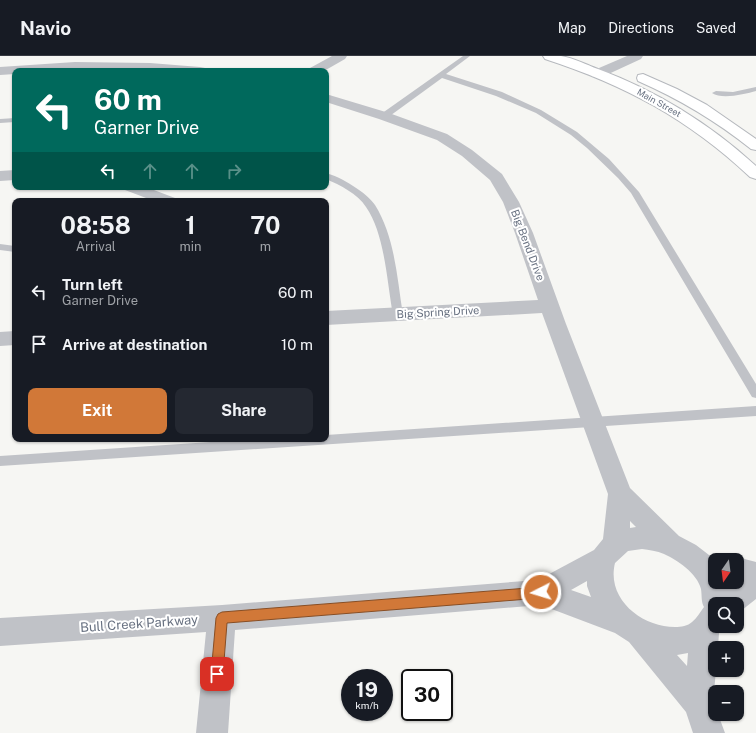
<!DOCTYPE html>
<html lang="en">
<head>
<meta charset="utf-8">
<style>
  :root { --surface:#171b24; --page:#242831; --text:#f1f3f6; --muted:#9ea1a6; --line:#363941; --accent:#d17838 }
  body { margin:0; font-family:"Public Sans",sans-serif; background:var(--page); color:var(--text); height:100vh; display:flex; flex-direction:column; font-size:15px; white-space:nowrap }
  * { box-sizing:border-box; margin:0 }
  p { font-size:13px; color:var(--muted) }
  .icon { flex:none; width:22px; height:22px; fill:none; stroke:currentColor; stroke-width:2; stroke-linecap:round; stroke-linejoin:round }
  .map { position:relative; flex:1; overflow:hidden }
  .side { position:absolute; left:12px; top:142px; width:317px; height:244px; display:flex; flex-direction:column; background:var(--surface); border-radius:8px; box-shadow:0 1px 3px #0004 }
  .side>* { flex:none }
  .guide { position:absolute; left:12px; top:12px; width:317px; height:122px; border-radius:8px; box-shadow:0 1px 3px #0004; background:#00695c; color:#fff; overflow:hidden }
  .needle { width:26px; rotate:194deg }
  .fabs { position:absolute; left:708px; top:497px; display:grid; gap:8px }
  .fabs a { display:grid; place-items:center; width:36px; height:36px; border-radius:8px; background:var(--surface); box-shadow:0 1px 3px #0004; font-size:20px }
  .speed { position:absolute; left:341px; top:613px; display:flex; gap:8px; font-size:20px; font-weight:700; text-align:center }
  .speed>* { display:grid; place-content:center; width:52px; height:52px; border-radius:50%; background:var(--surface); box-shadow:0 1px 3px #0004; line-height:1 }
  .speed small { font-size:10px; font-weight:400 }
  .speed .limit { border:2px solid #111; border-radius:6px; background:#fff; color:#111 }
  .pin { position:absolute; display:grid; place-items:center; width:34px; height:34px; color:#fff; margin:-17px; border-radius:8px; box-shadow:0 2px 6px #0006 }
  .me { position:absolute; width:44px; margin:-22px; rotate:265deg; stroke-linejoin:round; filter:drop-shadow(0 0 3px #0008) }
  .turn { display:flex; align-items:center; gap:14px; height:84px; padding:0 16px; font-size:18px }
  .turn .icon { width:52px; height:52px; stroke-width:2.5 }
  .turn b { display:block; font-size:28px; line-height:34px }
  .lanes { display:flex; align-items:center; height:38px; padding:0 16px; background:#0003; justify-content:center; gap:20px; direction:ltr }
  .lanes .off { opacity:.35 }
  .eta { display:flex; justify-content:space-evenly; align-items:center; height:68px; text-align:center }
  .eta b { font-size:24px; font-weight:700; line-height:28px }
  .primary-button { display:flex; gap:8px; margin-top:auto; padding:8px 16px }
  .primary-button a { flex:1; height:46px; border-radius:8px; background:var(--accent); color:#fff; font-size:16px; font-weight:700; line-height:46px; text-align:center }
  .primary-button a+a { background:var(--page); color:var(--text) }
  ul { padding:0; list-style:none }
  li { display:flex; align-items:center; gap:12px; height:52px; padding:0 16px }
  li div { flex:1 }
  li b { display:block; font-size:15px }
  li em { font-style:normal }
  header { display:flex; align-items:center; gap:24px; box-sizing:border-box; height:56px; padding:0 20px; background:var(--surface); border-bottom:1px solid var(--line) }
  header strong { font-size:19px }
  nav { display:flex; gap:22px; margin-inline-start:auto; font-size:14px }
  .map>svg:first-child { display:block }
</style>
</head>
<body>
<header>
<strong>Navio</strong>
<nav><a>Map</a><a>Directions</a><a>Saved</a></nav>
</header>
<div class="map">
<svg width="756" height="677" viewBox="0 0 756 677">
  <rect width="100%" height="100%" fill="#f6f6f3"/>
  <g fill="none" stroke-linecap="round" stroke-linejoin="round">
    <g stroke="#b5b8bd" stroke-width="2">
      <g id="secondary">
        <path d="M 543,0 C 549,0 555,0 561,0 C 574,2 587,9 598,13 C 657,35 710,68 756,110 L 756,123 L 750,121 C 688,63 625,29 545,3 Z"/>
        <path d="M 643,18 L 677,33 L 707,49 L 756,83 L 756,94 L 751,93 C 716,65 679,43 638,25 L 637,22 L 638,19 Z"/>
      </g>
    </g>
    <g fill="#c0c2c7" fill-rule="evenodd">
      <path d="M 463,0 L 470,0 L 446,18 L 502,36 L 541,54 L 577,76 L 609,103 L 639,136 L 756,328 L 756,342 L 752,341 L 631,137 L 618,122 L 587,92 L 571,79 L 536,57 L 496,40 L 442,22 L 387,62 L 381,62 L 381,58 Z"/>
      <path d="M 756,31 L 756,35 C 745,38 722,44 712,37 L 716,35 L 733,36 Z"/>
      <path d="M 15,62 L 15,66 L 0,67 L 0,63 Z"/>
      <path d="M 326,117 C 341,121 366,136 375,149 C 395,181 397,222 403,259 L 402,261 L 394,261 L 393,259 C 387,227 385,178 366,151 C 358,138 340,129 326,123 Z"/>
      <path d="M 0,188 L 15,190 L 15,196 L 0,194 Z"/>
      <path d="M 756,350 L 756,360 L 0,410 L 0,400 L 257,383 L 326,383 L 326,379 Z"/>
    </g>
    <g fill="#c0c2c7" fill-rule="evenodd">
      <path d="M 332,0 L 347,0 L 345,3 L 324,15 L 309,15 L 310,12 Z"/>
      <path d="M 627,0 L 643,0 L 641,3 L 602,21 L 592,21 L 591,18 L 592,15 Z"/>
      <path d="M 75,6 L 150,7 L 200,11 L 205,12 L 206,15 L 100,13 L 15,15 L 15,18 L 0,19 L 0,11 Z"/>
      <path d="M 326,38 L 389,57 L 447,78 L 472,94 L 502,118 L 519,146 L 533,177 L 566,268 L 630,432 L 679,480 L 696,489 L 709,499 L 715,506 L 715,526 L 725,526 L 728,532 L 737,526 L 737,504 L 729,504 L 737,501 L 756,506 L 756,543 L 737,558 L 737,548 L 715,548 L 715,570 L 724,570 L 719,577 L 718,592 L 715,592 L 716,614 L 713,647 L 715,658 L 718,658 L 725,677 L 693,677 L 686,656 L 629,586 L 615,577 L 541,549 L 235,574 L 228,677 L 196,677 L 206,576 L 0,590 L 0,562 L 222,549 L 538,524 L 594,494 L 603,483 L 608,438 L 542,257 L 326,269 L 326,255 L 538,244 L 515,177 L 503,146 L 490,124 L 462,100 L 437,84 L 379,63 L 326,46 ZM 630,465 L 636,471 L 630,472 ZM 642,493 C 649,494 657,495 664,498 C 677,504 697,517 701,533 C 702,539 701,546 704,551 C 700,556 697,562 692,566 C 688,570 681,571 675,571 C 642,571 606,543 615,507 L 628,495 ZM 587,525 L 587,530 L 591,541 L 571,534 ZM 688,597 L 687,610 L 677,599 Z"/>
      <path d="M 15,114 L 15,124 L 0,125 L 0,115 Z"/>
      <path d="M 123,131 L 146,131 L 175,142 L 177,145 L 154,145 L 125,134 Z"/>
      <path d="M 15,275 L 15,289 L 0,290 L 0,276 Z"/>
    </g>
    <use href="#secondary" fill="#fff" fill-rule="evenodd"/>
  </g>
  <path fill="#d17838" stroke="#884e24" d="M 541,531 L 545,533 L 547,536 L 545,540 L 541,542 L 227,567 L 223,618 L 222,622 L 217,624 L 213,622 L 211,618 L 216,562 L 218,558 L 222,556 Z"/>
  <g text-anchor="middle" stroke-width="4" stroke-linejoin="round" paint-order="stroke">
    <g font-size="9" fill="#687181" stroke="#fff">
      <text transform="translate(659 47) rotate(29)" y="3">Main Street</text>
    </g>
    <g font-size="11" fill="#687181" stroke="#fff">
      <text transform="translate(528 189) rotate(69)" y="4">Big Bend Drive</text>
      <text transform="translate(438 256) rotate(-3)" y="4">Big Spring Drive</text>
    </g>
    <g font-size="13" fill="#687181" stroke="#fff">
      <text transform="translate(139 567) rotate(-4)" y="5">Bull Creek Parkway</text>
    </g>
  </g>
</svg>
<div class="fabs">
<a><svg class="needle" viewBox="-14 -14 28 28"><path d="M0-13l5 13h-10z" fill="#e53935"/><path d="M0 13l5-13h-10z" fill="#9ea1a6"/></svg></a>
<a><svg class="icon" aria-label="search" viewBox="0 0 24 24"><circle cx="10" cy="10" r="6"/><path d="M15 15l6 6"/></svg></a>
<a>+</a>
<a>−</a>
</div>
<div class="speed"><div>19<small>km/h</small></div><div class="limit">30</div></div>
<div class="pin" style="left:217px;top:618px;background:#d93025"><svg class="icon" aria-label="arrive" viewBox="0 0 24 24"><path d="M6 21V4h12l-3 4 3 4H6"/></svg></div>
<svg class="me" style="left:541px;top:536px" viewBox="-20 -20 40 40"><circle r="17" fill="#d17838" stroke="#fff" stroke-width="3"/><path d="M0-11L8 9 0 5-8 9z" fill="#fff"/></svg>
<div class="guide">
<div class="turn"><svg class="icon" aria-label="left" viewBox="0 0 24 24"><path d="M17 20v-9H6M10 6l-5 5 5 5"/></svg><div><b>60 m</b>Garner Drive</div></div>
<div class="lanes"><svg class="icon" aria-label="left" viewBox="0 0 24 24"><path d="M17 20v-9H6M10 6l-5 5 5 5"/></svg><svg class="icon off" aria-label="ahead" viewBox="0 0 24 24"><path d="M12 20V5M6 11l6-6 6 6"/></svg><svg class="icon off" aria-label="ahead" viewBox="0 0 24 24"><path d="M12 20V5M6 11l6-6 6 6"/></svg><svg class="icon off" aria-label="right" viewBox="0 0 24 24"><path d="M7 20v-9h11M14 6l5 5-5 5"/></svg></div>
</div>
<section class="side">
<div class="eta">
<div><b>08:58</b><p>Arrival</p></div>
<div><b>1</b><p>min</p></div>
<div><b>70</b><p>m</p></div>
</div>
<ul>
<li><svg class="icon" aria-label="left" viewBox="0 0 24 24"><path d="M17 20v-9H6M10 6l-5 5 5 5"/></svg><div><b>Turn left</b><p>Garner Drive</p></div><em>60 m</em></li>
<li><svg class="icon" aria-label="arrive" viewBox="0 0 24 24"><path d="M6 21V4h12l-3 4 3 4H6"/></svg><div><b>Arrive at destination</b></div><em>10 m</em></li>
</ul>
<div class="primary-button"><a>Exit</a><a>Share</a></div>
</section>
</div>
</body>
</html>
